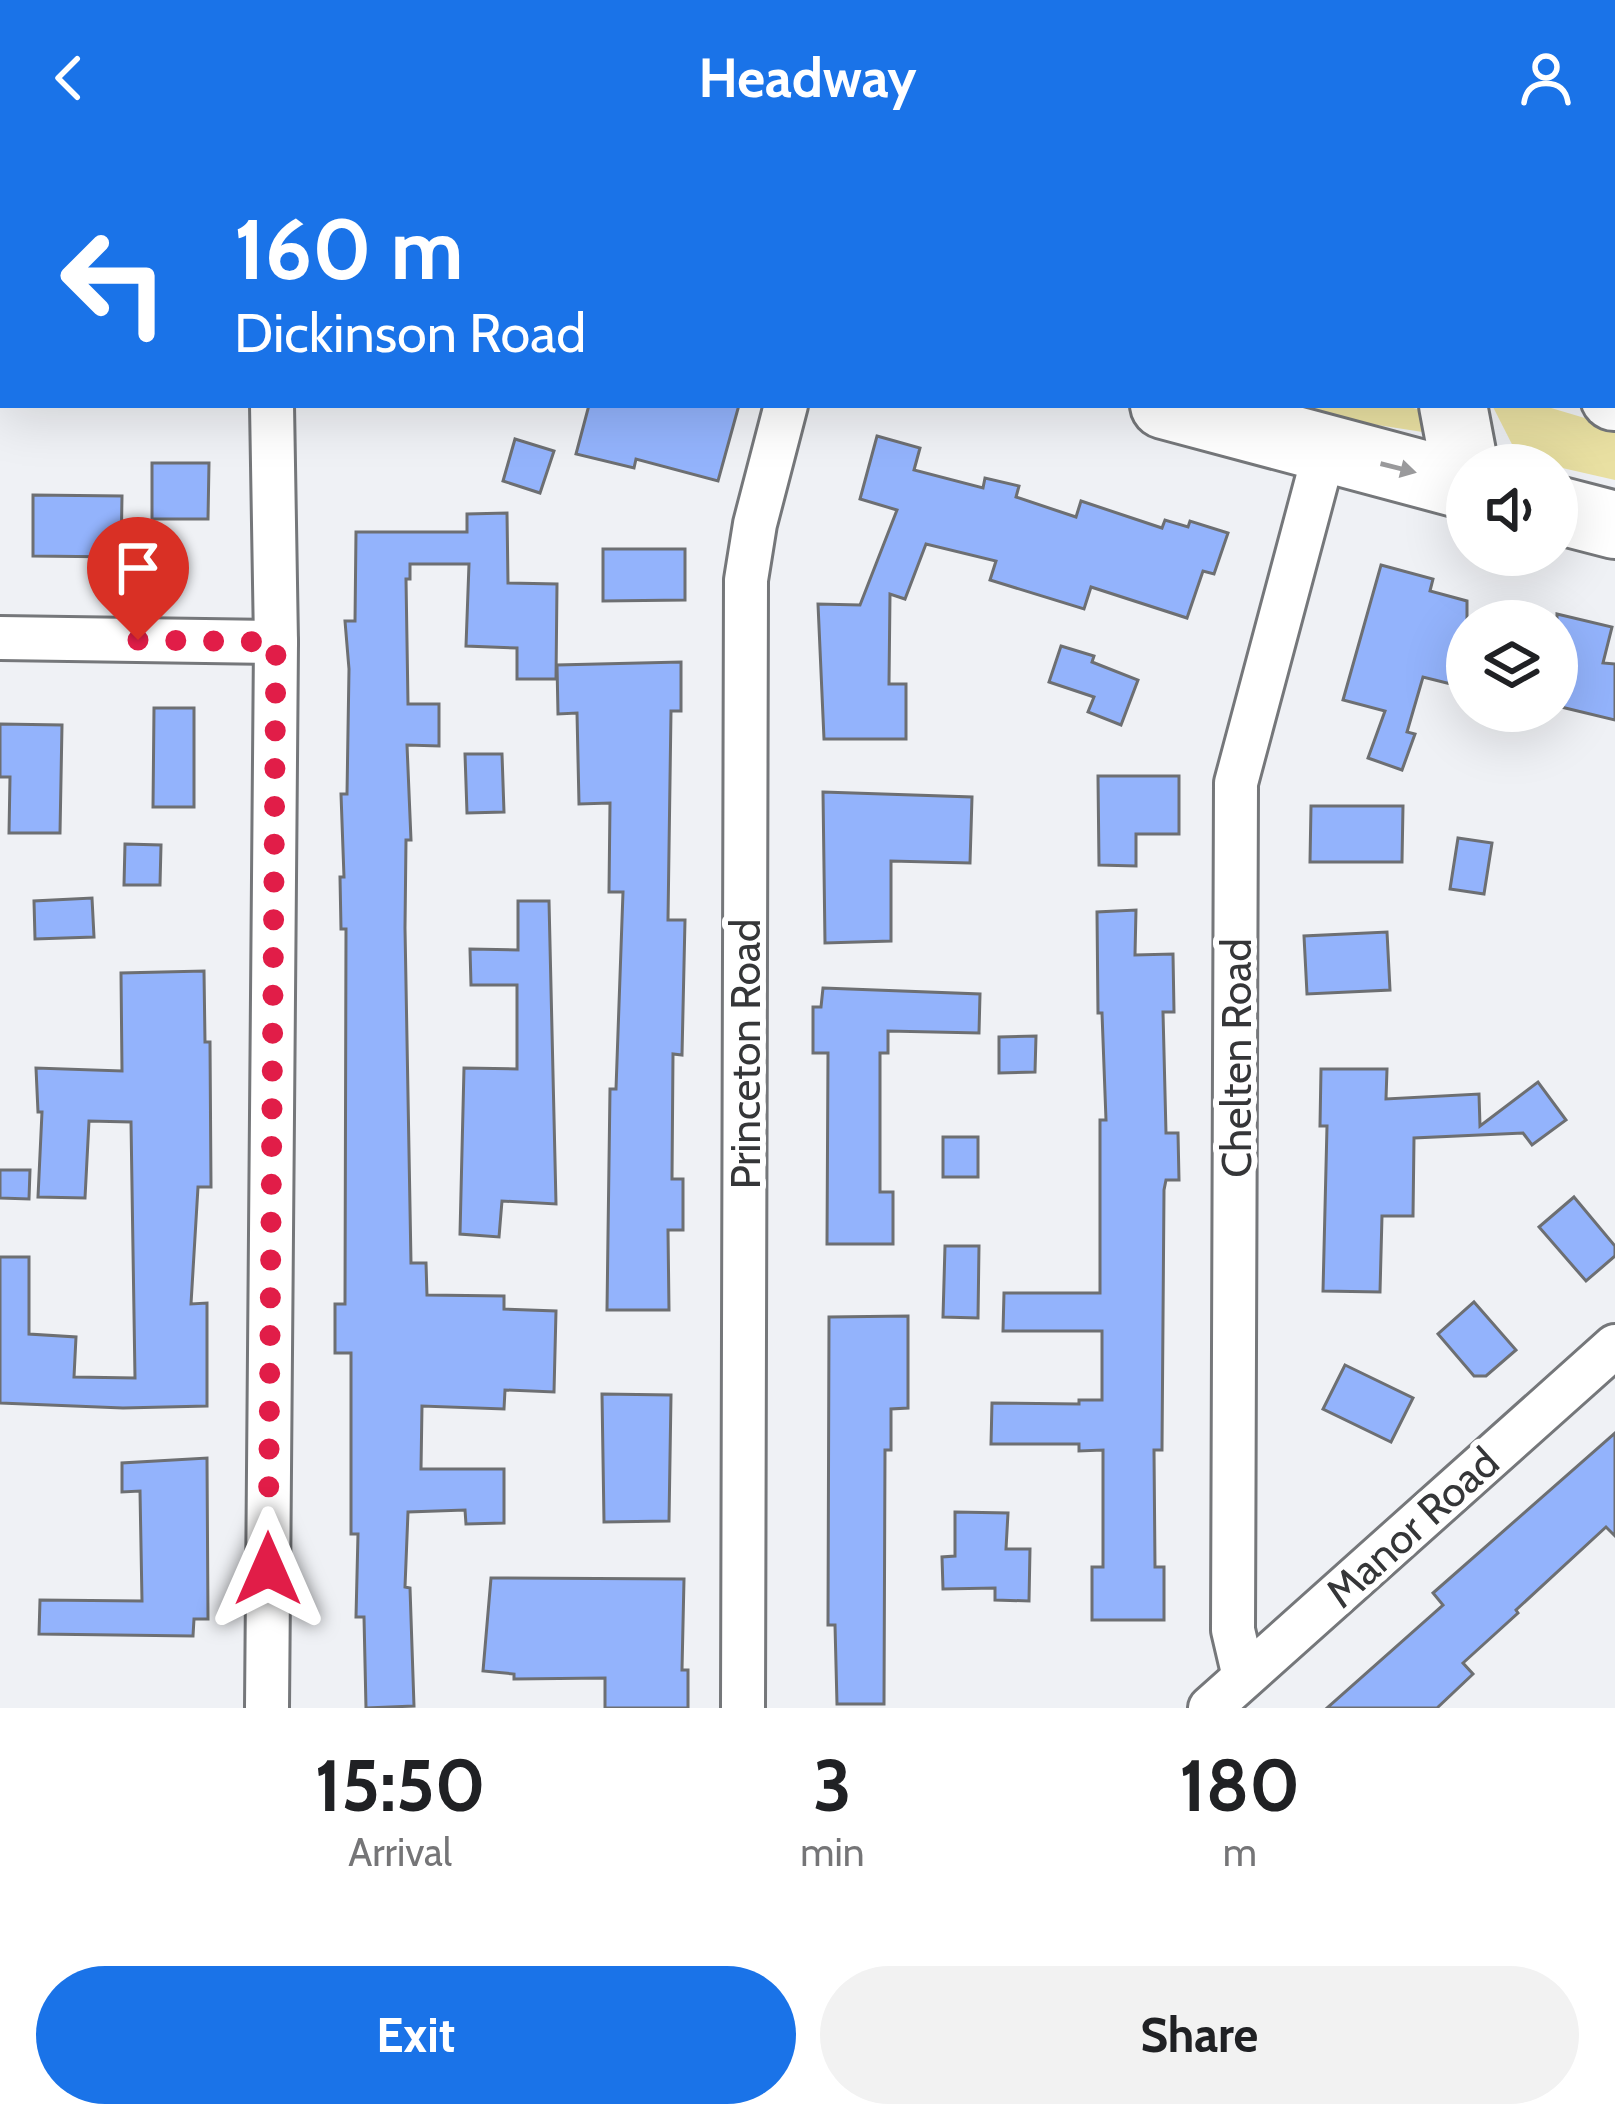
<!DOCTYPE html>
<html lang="en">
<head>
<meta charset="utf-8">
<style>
  :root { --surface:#fff; --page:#f2f2f2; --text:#202124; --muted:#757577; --accent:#1a73e8 }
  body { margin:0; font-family:Cabin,sans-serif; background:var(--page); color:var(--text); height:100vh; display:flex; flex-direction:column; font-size:45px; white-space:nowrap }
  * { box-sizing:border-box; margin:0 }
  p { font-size:39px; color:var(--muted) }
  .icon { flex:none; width:66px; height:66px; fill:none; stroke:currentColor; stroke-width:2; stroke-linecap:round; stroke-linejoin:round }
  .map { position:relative; height:1552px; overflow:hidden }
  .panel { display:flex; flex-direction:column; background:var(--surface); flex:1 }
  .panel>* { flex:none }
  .hud { position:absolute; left:0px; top:0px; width:1617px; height:252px; box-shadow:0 12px 48px #0002; background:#1a73e8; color:#fff; overflow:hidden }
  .tools { position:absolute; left:1446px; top:288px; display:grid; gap:24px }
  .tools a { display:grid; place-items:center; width:132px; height:132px; border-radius:50%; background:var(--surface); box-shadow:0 12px 48px #0002; font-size:60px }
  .pin { position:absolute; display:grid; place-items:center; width:102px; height:102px; color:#fff; margin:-123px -51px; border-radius:50% 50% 50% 0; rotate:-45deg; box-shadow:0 0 12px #0007 }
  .pin .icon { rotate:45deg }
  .me { position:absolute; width:132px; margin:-66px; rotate:0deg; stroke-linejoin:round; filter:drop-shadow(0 0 9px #0008) }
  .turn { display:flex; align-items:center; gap:42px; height:252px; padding:0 36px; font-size:54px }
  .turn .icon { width:156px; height:156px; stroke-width:2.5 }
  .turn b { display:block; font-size:84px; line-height:102px }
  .eta { display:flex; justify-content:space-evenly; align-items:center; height:204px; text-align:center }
  .eta b { font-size:72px; font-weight:700; line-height:84px }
  .primary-button { display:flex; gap:24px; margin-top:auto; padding:24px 36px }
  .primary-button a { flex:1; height:138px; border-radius:72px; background:var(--accent); color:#fff; font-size:48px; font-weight:700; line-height:138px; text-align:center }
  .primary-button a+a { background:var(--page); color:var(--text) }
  header { display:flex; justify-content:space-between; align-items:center; height:156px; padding:0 36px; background:var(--accent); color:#fff; font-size:54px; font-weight:700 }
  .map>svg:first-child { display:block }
</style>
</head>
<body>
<header><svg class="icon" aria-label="back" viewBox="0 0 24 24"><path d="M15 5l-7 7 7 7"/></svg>Headway<svg class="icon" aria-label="person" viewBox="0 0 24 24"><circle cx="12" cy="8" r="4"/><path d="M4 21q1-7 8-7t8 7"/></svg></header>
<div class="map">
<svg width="1615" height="1552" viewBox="0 0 1615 1552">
  <rect width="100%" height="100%" fill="#eff1f5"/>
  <g fill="#e9e0a2">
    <path d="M 1250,249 L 1401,249 L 1425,255 L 1429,277 Z"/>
    <path d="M 1492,249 L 1541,249 L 1615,271 L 1615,324 L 1519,302 Z"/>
  </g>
  <g fill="#93b3fc" stroke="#6d6f72" stroke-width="3">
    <path d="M 589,249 L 739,249 L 718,325 L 636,303 L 634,312 L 576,298 Z"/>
    <path d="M 877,280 L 920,292 L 914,314 L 983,332 L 985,322 L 1019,330 L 1016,341 L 1076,361 L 1081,345 L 1162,372 L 1165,364 L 1188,371 L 1190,365 L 1228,377 L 1214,418 L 1203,415 L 1187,462 L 1091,431 L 1084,453 L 990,424 L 996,405 L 926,388 L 905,443 L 890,438 L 889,528 L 906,528 L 906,583 L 824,583 L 818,448 L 860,449 L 897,354 L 860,343 Z"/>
    <path d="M 515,283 L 554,295 L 540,337 L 503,325 Z"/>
    <path d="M 152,307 L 209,307 L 208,363 L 152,363 Z"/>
    <path d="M 33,339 L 122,340 L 121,401 L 33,400 Z"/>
    <path d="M 507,357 L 508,427 L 557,428 L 556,523 L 517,523 L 517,492 L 466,490 L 469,408 L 410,408 L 410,423 L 406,423 L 408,548 L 439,548 L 439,590 L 407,589 L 411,684 L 406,684 L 405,772 L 411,1107 L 426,1107 L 427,1139 L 504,1140 L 504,1153 L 556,1155 L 554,1236 L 505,1234 L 504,1253 L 422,1250 L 421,1313 L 504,1313 L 504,1367 L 466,1368 L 465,1354 L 408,1356 L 405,1431 L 410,1432 L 414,1550 L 366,1552 L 364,1461 L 356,1461 L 358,1378 L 351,1378 L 351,1197 L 335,1197 L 335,1148 L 345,1148 L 346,773 L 341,773 L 340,721 L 344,721 L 341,638 L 347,638 L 349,513 L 345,465 L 355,465 L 356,376 L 467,376 L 467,358 Z"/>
    <path d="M 603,393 L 685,393 L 685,444 L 603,445 Z"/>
    <path d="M 1381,409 L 1433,423 L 1430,435 L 1467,445 L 1467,532 L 1423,521 L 1407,576 L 1415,578 L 1402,614 L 1368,602 L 1385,555 L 1343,544 Z"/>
    <path d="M 1557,458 L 1612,471 L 1603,507 L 1615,508 L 1615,564 L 1557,550 Z"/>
    <path d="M 1061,490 L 1094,500 L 1092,506 L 1138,524 L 1121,569 L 1088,556 L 1094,541 L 1049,526 Z"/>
    <path d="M 681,506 L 681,555 L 671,555 L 668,764 L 685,764 L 682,899 L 673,898 L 672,1023 L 683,1023 L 683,1074 L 668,1074 L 669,1154 L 607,1154 L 610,933 L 616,933 L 623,736 L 609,736 L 610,647 L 579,648 L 577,557 L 558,558 L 557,509 Z"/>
    <path d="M 154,552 L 194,552 L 194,651 L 153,651 Z"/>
    <path d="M 0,568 L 62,569 L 60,677 L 9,677 L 10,621 L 0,621 Z"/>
    <path d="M 465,598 L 502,598 L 504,656 L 467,657 Z"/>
    <path d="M 1098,620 L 1179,620 L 1179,678 L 1136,678 L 1136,710 L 1099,709 Z"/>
    <path d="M 823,636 L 972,641 L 970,707 L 891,705 L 891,785 L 825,787 Z"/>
    <path d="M 1311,650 L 1403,650 L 1402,706 L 1310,706 Z"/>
    <path d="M 1458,682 L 1492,687 L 1484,738 L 1450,733 Z"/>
    <path d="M 125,688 L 161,689 L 160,729 L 124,729 Z"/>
    <path d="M 92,742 L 94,781 L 35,783 L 34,745 Z"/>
    <path d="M 518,745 L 549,745 L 556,1048 L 502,1045 L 499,1081 L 460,1078 L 464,912 L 517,913 L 517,829 L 471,829 L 470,793 L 518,794 Z"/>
    <path d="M 1136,754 L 1135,799 L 1173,798 L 1174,856 L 1163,856 L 1166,977 L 1178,977 L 1179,1024 L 1166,1024 L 1164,1034 L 1162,1294 L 1154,1294 L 1155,1411 L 1164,1411 L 1164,1464 L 1092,1464 L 1092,1411 L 1103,1411 L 1103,1294 L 1079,1295 L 1079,1288 L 991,1288 L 992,1247 L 1079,1248 L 1079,1244 L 1102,1244 L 1102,1175 L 1003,1175 L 1004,1137 L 1100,1137 L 1100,964 L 1106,964 L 1102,857 L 1098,857 L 1097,756 Z"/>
    <path d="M 1387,776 L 1390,834 L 1307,838 L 1304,780 Z"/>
    <path d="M 204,815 L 205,886 L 210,886 L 211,1031 L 198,1031 L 191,1148 L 207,1147 L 207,1250 L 123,1252 L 0,1247 L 0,1101 L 29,1101 L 29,1178 L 76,1181 L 74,1221 L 135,1222 L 131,966 L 89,965 L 85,1042 L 38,1041 L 42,956 L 38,956 L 36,912 L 122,915 L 121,817 Z"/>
    <path d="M 823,832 L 980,838 L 979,877 L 888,875 L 888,897 L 880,897 L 880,1036 L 893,1036 L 893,1088 L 827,1088 L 828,897 L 813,897 L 813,851 L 821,851 Z"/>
    <path d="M 1036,880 L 1035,916 L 999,917 L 999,881 Z"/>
    <path d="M 1321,913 L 1387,913 L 1386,943 L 1479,938 L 1480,970 L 1538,926 L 1566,964 L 1532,989 L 1523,977 L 1414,982 L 1413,1060 L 1382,1060 L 1380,1136 L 1323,1135 L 1327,970 L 1320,970 Z"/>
    <rect x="943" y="981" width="35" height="40"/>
    <path d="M 0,1014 L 30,1014 L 29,1043 L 0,1042 Z"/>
    <path d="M 1574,1041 L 1615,1090 L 1615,1100 L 1586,1125 L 1539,1071 Z"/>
    <path d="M 945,1090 L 979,1090 L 978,1162 L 943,1161 Z"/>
    <path d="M 1474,1146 L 1516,1194 L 1486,1220 L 1474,1220 L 1438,1178 Z"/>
    <path d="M 908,1160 L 908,1252 L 891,1253 L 891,1294 L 885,1294 L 884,1548 L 837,1548 L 835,1469 L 828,1469 L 829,1161 Z"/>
    <path d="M 1345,1209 L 1413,1242 L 1391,1286 L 1323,1253 Z"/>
    <path d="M 602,1238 L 671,1239 L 669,1365 L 604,1366 Z"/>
    <path d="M 1615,1277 L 1615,1380 L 1606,1371 L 1516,1454 L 1518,1457 L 1463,1507 L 1473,1518 L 1437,1552 L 1327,1552 L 1443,1449 L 1433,1437 Z"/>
    <path d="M 207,1302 L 208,1463 L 194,1463 L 193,1480 L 39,1478 L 40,1444 L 142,1445 L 140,1335 L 122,1336 L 122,1307 Z"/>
    <path d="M 955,1356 L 1008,1357 L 1006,1393 L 1030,1393 L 1029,1445 L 995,1444 L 995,1432 L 943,1433 L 942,1401 L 955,1400 Z"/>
    <path d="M 491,1422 L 684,1423 L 682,1514 L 688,1514 L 688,1552 L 605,1552 L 605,1522 L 514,1523 L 514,1518 L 483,1515 Z"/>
  </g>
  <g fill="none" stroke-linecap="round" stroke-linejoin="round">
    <g stroke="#75777a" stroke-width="27">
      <path id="lane" d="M 1556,3 L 1557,0"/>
    </g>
    <g stroke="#75777a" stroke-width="48">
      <g id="street">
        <path d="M 674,3 L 674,0"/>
        <path d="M 1190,3 L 1190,0"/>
        <path d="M 0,482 L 276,486"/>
        <path d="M 1244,1521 L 1233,1474 L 1236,627 L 1325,294"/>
        <path d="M 267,1552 L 276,486 L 272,249"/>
        <path d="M 743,1552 L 746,424 L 755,368 L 786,249"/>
        <path d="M 1210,1552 L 1615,1190"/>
      </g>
    </g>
    <g stroke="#75777a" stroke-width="72">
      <g id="primary">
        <path d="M 250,0 L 262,3"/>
        <path d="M 610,0 L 622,3"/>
        <path d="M 1614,241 L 1615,241"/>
        <path d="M 1164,249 L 1467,330"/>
        <path d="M 1453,249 L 1467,323"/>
        <path d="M 1557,354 L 1615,369"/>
      </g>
    </g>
    <use href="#lane" stroke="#fff" stroke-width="21"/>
    <use href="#street" stroke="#fff" stroke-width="42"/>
    <use href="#primary" stroke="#fff" stroke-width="66"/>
  </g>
  <defs><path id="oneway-solid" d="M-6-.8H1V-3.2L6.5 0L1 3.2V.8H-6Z" transform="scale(3)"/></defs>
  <use fill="#9a9a9c" href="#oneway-solid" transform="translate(1398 312) rotate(14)"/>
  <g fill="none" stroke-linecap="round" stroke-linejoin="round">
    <path stroke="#e11d48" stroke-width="21" stroke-dasharray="0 37.8" d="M 138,484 L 276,486 L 268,1413"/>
  </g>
  <g text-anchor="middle" stroke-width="12" stroke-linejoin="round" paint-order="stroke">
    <g font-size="42" fill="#353638" stroke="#fff">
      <text transform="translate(745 898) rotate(-90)" y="15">Princeton Road</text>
      <text transform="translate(1236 902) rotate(-90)" y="15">Chelten Road</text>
      <text transform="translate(1412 1371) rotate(-42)" y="15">Manor Road</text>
    </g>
  </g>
</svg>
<div class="tools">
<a><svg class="icon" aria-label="sound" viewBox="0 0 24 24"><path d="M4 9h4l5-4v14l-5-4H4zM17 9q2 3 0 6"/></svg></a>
<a><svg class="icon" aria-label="layers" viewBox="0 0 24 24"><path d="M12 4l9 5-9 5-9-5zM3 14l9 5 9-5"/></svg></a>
</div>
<div class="pin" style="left:138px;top:484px;background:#d93025"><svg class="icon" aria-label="arrive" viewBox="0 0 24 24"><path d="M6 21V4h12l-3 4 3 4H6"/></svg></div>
<svg class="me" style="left:268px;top:1413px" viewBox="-20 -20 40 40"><path d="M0-17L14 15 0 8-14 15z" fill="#e11d48" stroke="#fff" stroke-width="4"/></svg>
<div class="hud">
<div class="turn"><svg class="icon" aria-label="left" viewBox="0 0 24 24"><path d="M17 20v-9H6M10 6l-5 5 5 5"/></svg><div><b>160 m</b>Dickinson Road</div></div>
</div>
</div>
<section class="panel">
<div class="eta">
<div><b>15:50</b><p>Arrival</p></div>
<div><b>3</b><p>min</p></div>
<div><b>180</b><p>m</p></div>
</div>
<div class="primary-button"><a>Exit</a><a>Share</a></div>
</section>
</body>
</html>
